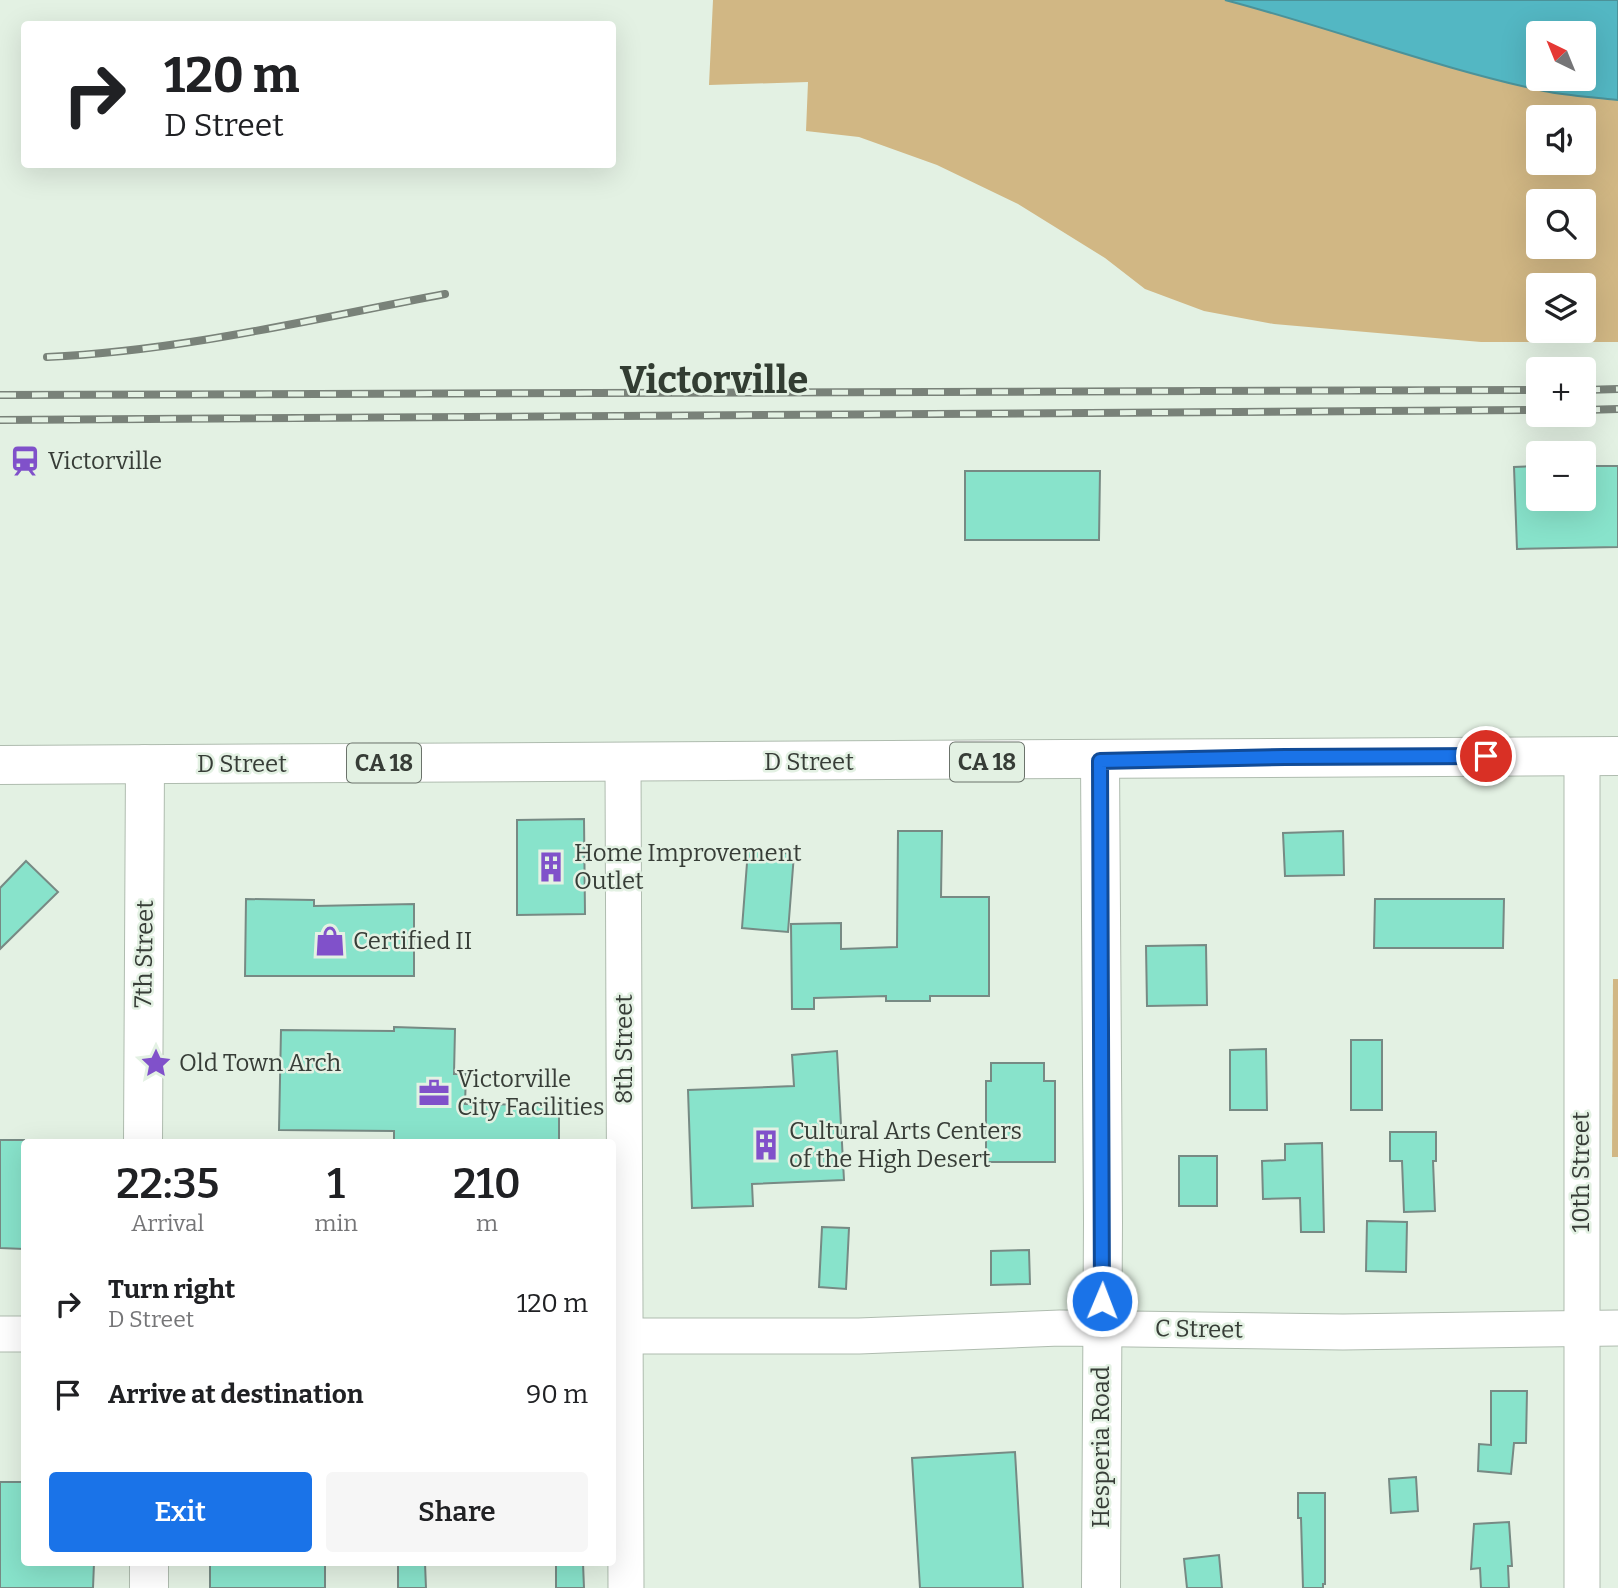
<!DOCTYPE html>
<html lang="en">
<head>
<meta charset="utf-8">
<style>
  :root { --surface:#fff; --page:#f6f6f6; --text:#202124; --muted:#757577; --accent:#1a73e8 }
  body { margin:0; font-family:Bitter,serif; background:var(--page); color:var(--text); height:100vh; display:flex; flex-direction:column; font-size:26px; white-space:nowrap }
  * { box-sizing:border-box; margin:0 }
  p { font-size:23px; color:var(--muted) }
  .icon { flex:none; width:38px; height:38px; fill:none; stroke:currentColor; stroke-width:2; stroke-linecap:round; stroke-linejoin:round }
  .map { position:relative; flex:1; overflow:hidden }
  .panel { position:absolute; left:21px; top:1139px; width:595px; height:427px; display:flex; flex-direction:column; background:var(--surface); border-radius:7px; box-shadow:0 7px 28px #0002 }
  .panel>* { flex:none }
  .hud { position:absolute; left:21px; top:21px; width:595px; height:147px; border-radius:7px; box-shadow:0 7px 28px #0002; background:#fff; color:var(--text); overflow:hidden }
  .needle { width:46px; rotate:317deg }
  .fabs { position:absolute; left:1526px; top:21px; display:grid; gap:14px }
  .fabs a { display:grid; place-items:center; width:70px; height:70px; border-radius:7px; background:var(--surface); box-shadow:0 7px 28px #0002; font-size:35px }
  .pin { position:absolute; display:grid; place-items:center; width:60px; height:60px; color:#fff; margin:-30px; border:4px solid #fff; border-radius:50%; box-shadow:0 2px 7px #0007 }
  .me { position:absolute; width:77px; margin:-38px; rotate:1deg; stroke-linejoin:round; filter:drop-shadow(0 0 5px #0008) }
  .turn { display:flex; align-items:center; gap:24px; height:147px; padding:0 28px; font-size:32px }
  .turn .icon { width:91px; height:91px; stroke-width:2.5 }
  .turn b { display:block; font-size:49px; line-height:60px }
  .eta { display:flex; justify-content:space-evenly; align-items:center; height:119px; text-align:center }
  .eta b { font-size:42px; font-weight:600; line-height:49px }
  .action { display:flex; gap:14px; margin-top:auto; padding:14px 28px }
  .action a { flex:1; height:80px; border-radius:7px; background:var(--accent); color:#fff; font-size:28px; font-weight:600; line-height:80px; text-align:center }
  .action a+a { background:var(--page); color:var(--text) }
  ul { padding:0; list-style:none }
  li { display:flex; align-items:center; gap:21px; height:91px; padding:0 28px }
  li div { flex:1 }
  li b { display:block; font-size:26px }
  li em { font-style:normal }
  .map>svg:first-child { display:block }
</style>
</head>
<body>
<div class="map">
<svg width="1618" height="1588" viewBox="0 0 1618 1588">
  <rect width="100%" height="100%" fill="#e3f1e3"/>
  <g fill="#d1b784" fill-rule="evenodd">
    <path d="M 713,0 L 1225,0 C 1332,28 1436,68 1544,91 C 1568,96 1593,97 1618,100 L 1618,342 L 1481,342 L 1274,324 L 1204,311 L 1145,289 L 1105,258 L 1018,204 L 937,165 L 859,137 L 806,131 L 808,82 L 709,85 ZM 1538,117 L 1584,117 L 1584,163 L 1538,163 ZM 1538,201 L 1584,201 L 1584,247 L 1538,247 ZM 1538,285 L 1584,285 L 1584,331 L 1538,331 Z"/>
    <path d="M 1613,979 L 1618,979 L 1618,1157 L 1612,1157 Z"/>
  </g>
  <path fill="#53b7c3" stroke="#4b9299" stroke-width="2" fill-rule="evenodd" d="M 1225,0 L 1618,0 L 1618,100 C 1593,97 1568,96 1544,91 C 1436,68 1332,28 1225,0 ZM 1538,33 L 1584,33 L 1584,79 L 1538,79 Z"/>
  <g fill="#88e3cb" stroke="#778a84" stroke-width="2">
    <path d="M 1538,466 L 1538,499 L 1584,499 L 1584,466 L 1618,466 L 1618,547 L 1517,549 L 1514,467 Z"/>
    <path d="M 965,471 L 1100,471 L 1099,540 L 965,540 Z"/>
    <path d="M 584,819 L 585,914 L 517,915 L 517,820 Z"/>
    <path d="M 898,831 L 942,831 L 941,897 L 989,897 L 989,996 L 930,996 L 930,1001 L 886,1001 L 886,996 L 814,998 L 814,1009 L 792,1009 L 791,924 L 841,923 L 841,949 L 897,947 Z"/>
    <path d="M 1343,831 L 1344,875 L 1285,876 L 1283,833 Z"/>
    <path d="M 748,850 L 794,854 L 788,932 L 742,928 Z"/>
    <path d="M 26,861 L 58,892 L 0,949 L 0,888 Z"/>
    <path d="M 246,899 L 314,900 L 314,906 L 414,904 L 414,976 L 245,976 Z"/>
    <path d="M 1375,899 L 1504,899 L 1503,948 L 1374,948 Z"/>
    <path d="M 1206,945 L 1207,1005 L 1147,1006 L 1146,946 Z"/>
    <path d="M 394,1027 L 455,1029 L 454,1074 L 466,1074 L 465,1104 L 559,1105 L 559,1143 L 394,1143 L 394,1131 L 279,1130 L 281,1030 L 394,1031 Z"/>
    <rect x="1351" y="1040" width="31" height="70"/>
    <path d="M 1266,1049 L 1267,1110 L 1230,1110 L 1230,1050 Z"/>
    <path d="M 837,1051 L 844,1180 L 752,1184 L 753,1206 L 692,1208 L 688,1090 L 794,1086 L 792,1055 Z"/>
    <path d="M 991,1063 L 1044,1063 L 1044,1081 L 1055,1081 L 1055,1162 L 986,1162 L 986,1081 L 991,1081 Z"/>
    <path d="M 1390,1132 L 1436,1132 L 1436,1161 L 1433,1161 L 1435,1211 L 1404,1212 L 1402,1161 L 1390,1161 Z"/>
    <path d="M 0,1140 L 24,1140 L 24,1249 L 0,1248 Z"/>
    <path d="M 1322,1143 L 1324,1232 L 1301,1232 L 1300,1198 L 1263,1199 L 1262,1161 L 1285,1160 L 1285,1144 Z"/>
    <rect x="1179" y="1156" width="38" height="50"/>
    <path d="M 1367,1221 L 1407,1222 L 1406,1272 L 1366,1271 Z"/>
    <path d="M 822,1227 L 849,1228 L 846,1289 L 819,1287 Z"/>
    <path d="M 1029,1250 L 1030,1284 L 991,1285 L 991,1251 Z"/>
    <path d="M 1491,1391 L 1527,1391 L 1526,1443 L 1514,1443 L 1511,1474 L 1478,1471 L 1479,1444 L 1491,1445 Z"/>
    <path d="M 1015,1452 L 1023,1588 L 920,1588 L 912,1458 Z"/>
    <path d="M 1416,1477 L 1418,1511 L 1391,1513 L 1389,1479 Z"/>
    <path d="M 0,1482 L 24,1482 L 24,1563 L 94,1563 L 93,1588 L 0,1588 Z"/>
    <path d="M 1298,1493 L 1325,1493 L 1325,1584 L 1323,1584 L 1323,1588 L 1303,1588 L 1301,1518 L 1298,1518 Z"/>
    <path d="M 1509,1522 L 1512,1566 L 1508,1566 L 1509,1588 L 1481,1588 L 1480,1568 L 1471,1569 L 1474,1524 Z"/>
    <path d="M 1219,1555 L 1222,1588 L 1187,1588 L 1184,1559 Z"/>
    <rect x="210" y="1563" width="115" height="25"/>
    <path d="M 398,1563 L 425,1563 L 426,1588 L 398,1588 Z"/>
    <path d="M 556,1563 L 583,1563 L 584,1588 L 556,1588 Z"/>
  </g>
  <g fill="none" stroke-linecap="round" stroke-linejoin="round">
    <g stroke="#afbcaf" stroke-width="37">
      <g id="minor">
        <path d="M 1582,756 L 1582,1588"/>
        <path d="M 623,763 L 626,1588"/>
        <path d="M 0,1334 L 24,1334"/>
        <path d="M 612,1336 L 859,1336 L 1060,1328 L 1343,1332 L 1618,1328"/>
      </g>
    </g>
    <g stroke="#afbcaf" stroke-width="40">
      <g id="secondary">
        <path d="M 1100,761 L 1103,1222 L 1101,1588"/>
        <path d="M 143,1143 L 145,764"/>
        <path d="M 149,1563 L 149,1588"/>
      </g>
    </g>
    <g stroke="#afbcaf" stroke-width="40">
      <path id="primary" d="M 0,765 L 1618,756"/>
    </g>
    <use href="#minor" stroke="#fff" stroke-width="35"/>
    <use href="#secondary" stroke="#fff" stroke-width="38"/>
    <use href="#primary" stroke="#fff" stroke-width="38"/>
    <g stroke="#798279" stroke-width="8">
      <g id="rail">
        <path d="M 47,357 C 182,351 313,319 445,294"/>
        <path d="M 1584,390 L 1618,389"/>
        <path d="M 0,395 L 1538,390"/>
        <path d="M 1584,410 L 1618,409"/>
        <path d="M 0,420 L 1538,410"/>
      </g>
    </g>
    <use href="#rail" stroke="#e3f1e3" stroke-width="5" stroke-dasharray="16" stroke-linecap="butt"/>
  </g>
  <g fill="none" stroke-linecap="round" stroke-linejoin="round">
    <g stroke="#114b97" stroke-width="18">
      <path id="route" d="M 1102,1301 L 1100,761 L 1285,757 L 1486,756"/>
    </g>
    <use href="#route" stroke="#1a73e8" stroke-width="12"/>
  </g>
  <defs>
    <g id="station-bare" transform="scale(2.415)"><path d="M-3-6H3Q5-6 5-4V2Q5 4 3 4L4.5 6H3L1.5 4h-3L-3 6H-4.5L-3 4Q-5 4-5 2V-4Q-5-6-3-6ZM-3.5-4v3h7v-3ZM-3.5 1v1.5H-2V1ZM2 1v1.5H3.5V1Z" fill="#8051ca" stroke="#e3f1e3" stroke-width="2.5" paint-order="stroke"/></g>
    <g id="building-bare" transform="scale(2.415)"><path d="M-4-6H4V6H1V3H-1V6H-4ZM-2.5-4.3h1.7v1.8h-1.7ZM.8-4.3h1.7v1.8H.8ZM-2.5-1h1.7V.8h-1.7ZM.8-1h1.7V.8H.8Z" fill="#8051ca" stroke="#e3f1e3" stroke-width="2.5" paint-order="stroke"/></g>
    <g id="shop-bare" transform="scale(2.415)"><path d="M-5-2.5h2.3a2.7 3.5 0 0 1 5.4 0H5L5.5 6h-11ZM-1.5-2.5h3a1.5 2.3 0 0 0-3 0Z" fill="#8051ca" stroke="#e3f1e3" stroke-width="2.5" paint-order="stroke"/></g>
    <g id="sight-bare" transform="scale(2.415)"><path d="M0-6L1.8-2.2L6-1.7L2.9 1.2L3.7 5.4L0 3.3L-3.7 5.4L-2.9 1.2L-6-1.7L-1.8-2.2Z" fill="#8051ca" stroke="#e3f1e3" stroke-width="2.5" paint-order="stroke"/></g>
    <g id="office-bare" transform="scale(2.415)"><path d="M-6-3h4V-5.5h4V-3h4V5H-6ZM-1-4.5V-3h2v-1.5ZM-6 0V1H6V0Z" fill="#8051ca" stroke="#e3f1e3" stroke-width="2.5" paint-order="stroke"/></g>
  </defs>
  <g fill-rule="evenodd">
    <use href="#station-bare" x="25" y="461"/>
    <use href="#building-bare" x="551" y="867"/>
    <use href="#shop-bare" x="330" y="941"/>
    <use href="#sight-bare" x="156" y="1063"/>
    <use href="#office-bare" x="434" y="1093"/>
    <use href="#building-bare" x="766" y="1145"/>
  </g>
  <g text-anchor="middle" stroke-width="5" stroke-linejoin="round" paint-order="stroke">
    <g fill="#e3f1e3" stroke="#6b736b" stroke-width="2">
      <rect x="950" y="742.5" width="74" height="39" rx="5"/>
      <rect x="347" y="743.5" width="74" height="39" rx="5"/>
    </g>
    <g font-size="23" font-weight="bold" fill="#373d37">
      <text x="987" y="770">CA 18</text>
      <text x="384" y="771">CA 18</text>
    </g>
    <g font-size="24" fill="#373d37" stroke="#e3f1e3" text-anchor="start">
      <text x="48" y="469">Victorville</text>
      <text x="574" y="861">Home Improvement<tspan x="574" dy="28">Outlet</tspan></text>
      <text x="353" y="949">Certified II</text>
      <text x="179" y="1071">Old Town Arch</text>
      <text x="457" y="1087">Victorville<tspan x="457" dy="28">City Facilities</tspan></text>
      <text x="789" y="1139">Cultural Arts Centers<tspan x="789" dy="28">of the High Desert</tspan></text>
    </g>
    <g font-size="24" fill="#373d37" stroke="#e3f1e3">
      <text x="809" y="770">D Street</text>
      <text x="242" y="772">D Street</text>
      <text transform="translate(144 954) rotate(-89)" y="8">7th Street</text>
      <text transform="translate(624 1049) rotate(-90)" y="8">8th Street</text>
      <text transform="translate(1581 1172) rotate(-90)" y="8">10th Street</text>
      <text transform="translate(1199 1329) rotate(1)" y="8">C Street</text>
      <text transform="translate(1101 1447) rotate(-90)" y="8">Hesperia Road</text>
    </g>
    <g font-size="38" font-weight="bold" fill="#323d32" stroke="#e3f1e3">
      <text x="714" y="393">Victorville</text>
    </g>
  </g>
</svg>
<div class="fabs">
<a><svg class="needle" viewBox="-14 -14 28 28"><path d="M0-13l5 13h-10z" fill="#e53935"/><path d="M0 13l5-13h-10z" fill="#757577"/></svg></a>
<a><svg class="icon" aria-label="sound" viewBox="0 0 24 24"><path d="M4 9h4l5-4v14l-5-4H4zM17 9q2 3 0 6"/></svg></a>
<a><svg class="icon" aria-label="search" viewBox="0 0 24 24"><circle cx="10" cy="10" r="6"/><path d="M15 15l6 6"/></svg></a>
<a><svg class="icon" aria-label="layers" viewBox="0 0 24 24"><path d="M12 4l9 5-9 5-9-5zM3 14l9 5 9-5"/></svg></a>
<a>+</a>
<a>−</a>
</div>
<div class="pin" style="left:1486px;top:756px;background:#d93025"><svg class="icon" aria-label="arrive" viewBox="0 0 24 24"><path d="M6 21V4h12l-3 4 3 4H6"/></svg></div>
<svg class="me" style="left:1102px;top:1301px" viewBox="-20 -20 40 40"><circle r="17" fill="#1a73e8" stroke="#fff" stroke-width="3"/><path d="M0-11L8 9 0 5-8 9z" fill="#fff"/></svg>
<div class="hud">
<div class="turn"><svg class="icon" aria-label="right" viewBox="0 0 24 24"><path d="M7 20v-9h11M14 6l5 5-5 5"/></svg><div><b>120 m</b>D Street</div></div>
</div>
<section class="panel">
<div class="eta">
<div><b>22:35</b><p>Arrival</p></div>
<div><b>1</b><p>min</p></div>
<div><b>210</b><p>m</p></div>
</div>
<ul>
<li><svg class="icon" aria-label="right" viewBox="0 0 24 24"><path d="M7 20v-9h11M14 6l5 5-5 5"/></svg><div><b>Turn right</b><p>D Street</p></div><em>120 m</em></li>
<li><svg class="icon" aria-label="arrive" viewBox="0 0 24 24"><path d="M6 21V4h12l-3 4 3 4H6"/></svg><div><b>Arrive at destination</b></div><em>90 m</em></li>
</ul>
<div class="action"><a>Exit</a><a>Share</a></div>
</section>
</div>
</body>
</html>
